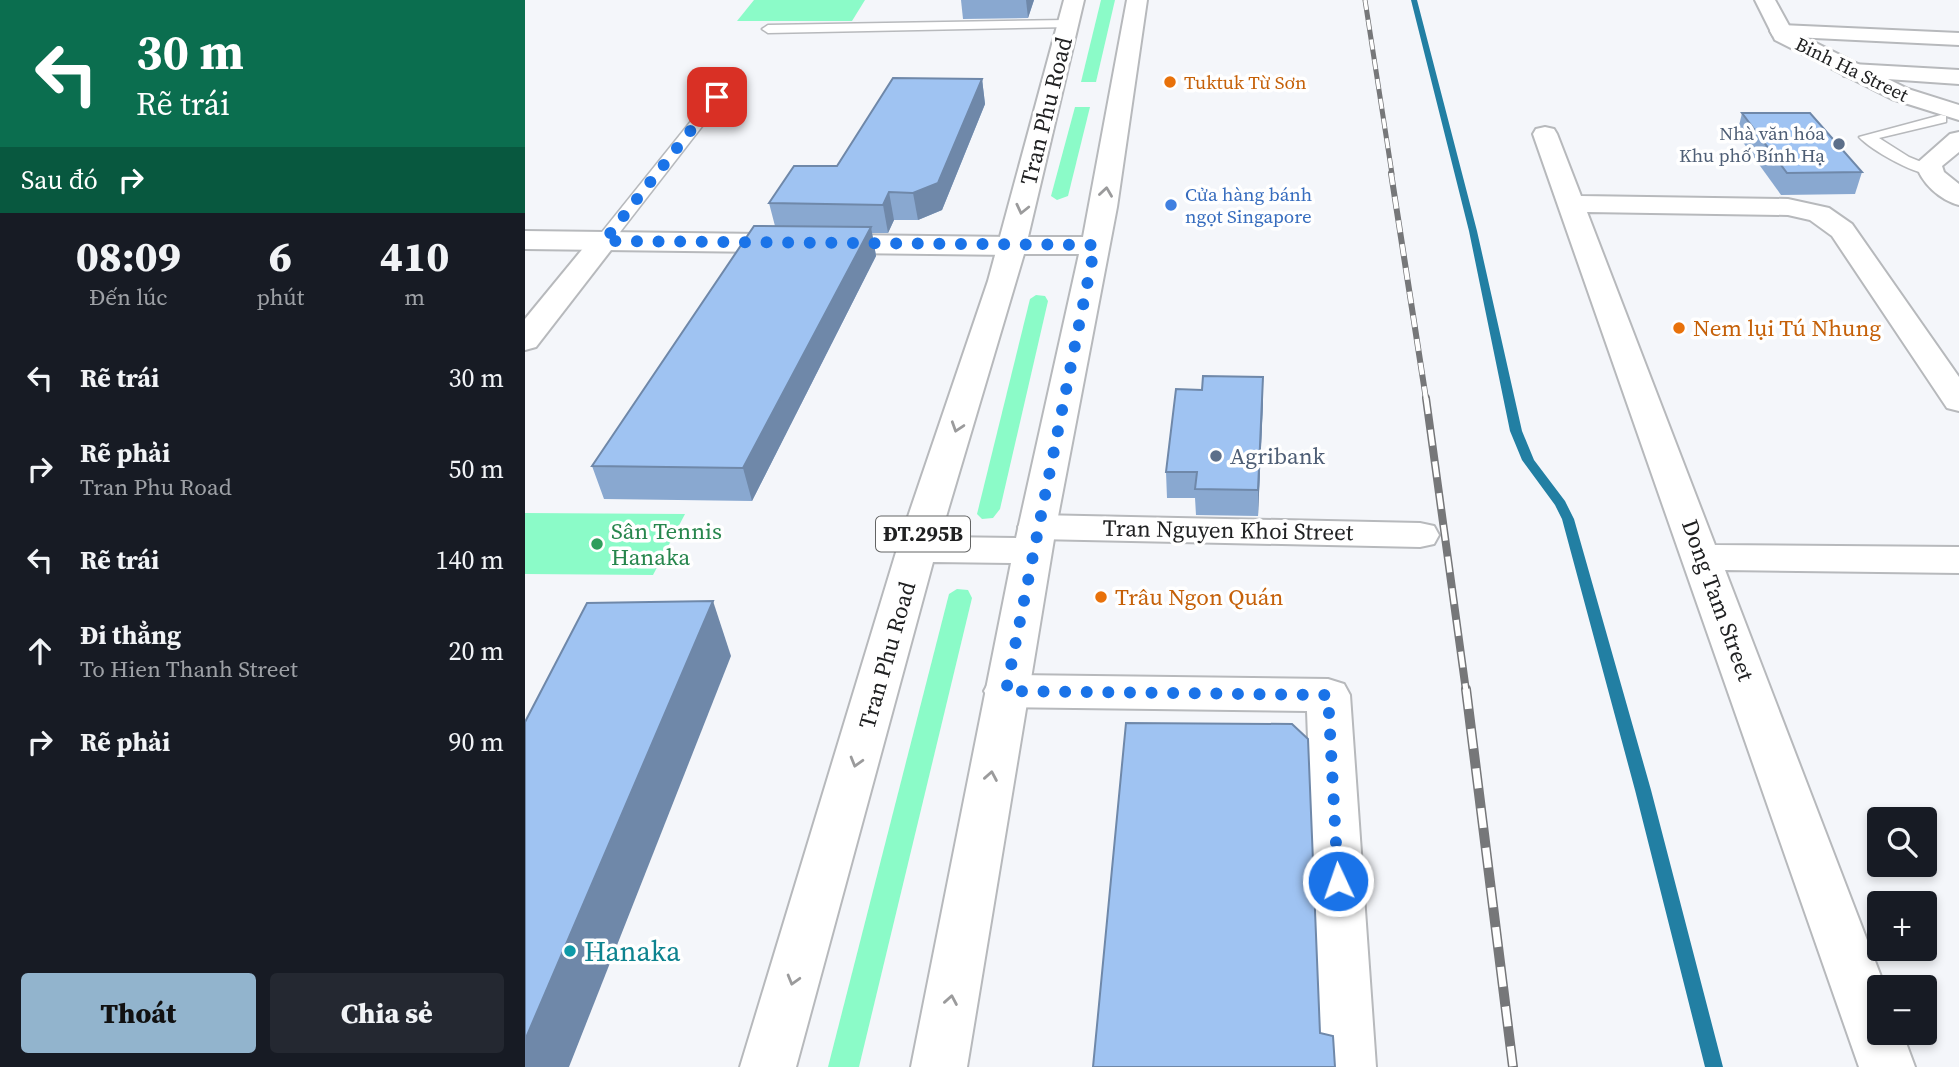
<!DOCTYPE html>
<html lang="vi">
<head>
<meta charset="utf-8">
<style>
  :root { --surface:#171b24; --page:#242831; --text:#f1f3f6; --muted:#9ea1a6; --accent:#92b4cd }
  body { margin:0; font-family:"Source Serif 4",serif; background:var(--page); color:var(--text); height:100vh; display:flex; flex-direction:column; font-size:26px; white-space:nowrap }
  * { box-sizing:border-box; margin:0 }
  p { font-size:23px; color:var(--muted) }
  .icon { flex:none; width:38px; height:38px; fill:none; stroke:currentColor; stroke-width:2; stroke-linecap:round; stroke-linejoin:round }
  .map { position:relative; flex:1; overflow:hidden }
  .sheet { display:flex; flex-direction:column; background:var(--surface); width:525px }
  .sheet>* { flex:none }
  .hud { background:#0b6e4f; color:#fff; overflow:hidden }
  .buttons { position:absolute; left:1342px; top:807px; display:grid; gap:14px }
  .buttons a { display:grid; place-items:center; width:70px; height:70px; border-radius:7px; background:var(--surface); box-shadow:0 4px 10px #0003; font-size:35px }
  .pin { position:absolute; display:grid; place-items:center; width:60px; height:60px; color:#fff; margin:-30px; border-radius:14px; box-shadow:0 4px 10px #0006 }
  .me { position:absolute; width:77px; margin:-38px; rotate:357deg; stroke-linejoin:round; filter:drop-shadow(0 0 5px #0008) }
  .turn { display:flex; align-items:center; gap:24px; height:147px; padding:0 21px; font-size:32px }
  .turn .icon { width:91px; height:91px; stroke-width:2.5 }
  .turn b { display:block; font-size:49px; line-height:60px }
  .then { display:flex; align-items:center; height:66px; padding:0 21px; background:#0003; gap:14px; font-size:26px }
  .eta { display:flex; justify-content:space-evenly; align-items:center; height:119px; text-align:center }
  .eta b { font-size:42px; font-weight:800; line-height:49px }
  .primary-button { display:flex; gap:14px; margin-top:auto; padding:14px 21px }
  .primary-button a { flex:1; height:80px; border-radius:7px; background:var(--accent); color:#111; font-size:28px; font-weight:800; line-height:80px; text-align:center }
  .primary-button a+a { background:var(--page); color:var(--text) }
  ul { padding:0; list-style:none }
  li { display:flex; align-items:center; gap:21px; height:91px; padding:0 21px }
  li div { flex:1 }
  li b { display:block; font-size:26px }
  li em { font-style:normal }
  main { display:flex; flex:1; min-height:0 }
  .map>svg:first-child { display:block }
</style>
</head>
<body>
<main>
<section class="sheet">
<div class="hud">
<div class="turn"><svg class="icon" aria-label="left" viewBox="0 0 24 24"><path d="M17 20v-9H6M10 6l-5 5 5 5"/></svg><div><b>30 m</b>Rẽ trái</div></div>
<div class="then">Sau đó<svg class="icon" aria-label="right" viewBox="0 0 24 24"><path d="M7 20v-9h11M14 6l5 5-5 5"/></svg></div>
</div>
<div class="eta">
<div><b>08:09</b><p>Đến lúc</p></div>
<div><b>6</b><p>phút</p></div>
<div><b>410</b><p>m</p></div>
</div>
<ul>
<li><svg class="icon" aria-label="left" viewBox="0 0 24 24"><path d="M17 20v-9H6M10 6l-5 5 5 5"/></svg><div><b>Rẽ trái</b></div><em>30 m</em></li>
<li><svg class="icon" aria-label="right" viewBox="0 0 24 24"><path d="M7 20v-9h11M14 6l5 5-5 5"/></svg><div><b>Rẽ phải</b><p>Tran Phu Road</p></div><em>50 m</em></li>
<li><svg class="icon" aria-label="left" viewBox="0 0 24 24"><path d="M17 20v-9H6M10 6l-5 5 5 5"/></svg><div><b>Rẽ trái</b></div><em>140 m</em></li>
<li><svg class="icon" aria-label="ahead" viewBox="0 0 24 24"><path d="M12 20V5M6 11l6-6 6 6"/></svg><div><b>Đi thẳng</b><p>To Hien Thanh Street</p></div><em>20 m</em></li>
<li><svg class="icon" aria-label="right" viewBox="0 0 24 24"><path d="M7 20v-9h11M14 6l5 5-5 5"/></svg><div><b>Rẽ phải</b></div><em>90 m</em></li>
</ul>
<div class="primary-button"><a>Thoát</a><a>Chia sẻ</a></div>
</section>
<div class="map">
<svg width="1434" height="1067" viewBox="0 0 1434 1067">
  <rect width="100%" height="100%" fill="#f4f6fa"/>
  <g fill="#8bfbc8">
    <path d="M 229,0 L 340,0 L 327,21 L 212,21 Z"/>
    <path d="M 576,0 L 590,0 L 571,82 L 556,82 Z"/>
    <path d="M 550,107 L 565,107 L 543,196 L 532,200 L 526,196 Z"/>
    <path d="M 511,295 L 520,296 L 523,301 L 475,509 L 468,518 L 457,519 L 452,514 L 505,299 Z"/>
    <path d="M 0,513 L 160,514 L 128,575 L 0,574 Z"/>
    <path d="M 432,589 L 443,590 L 447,598 L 334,1067 L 303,1067 L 424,594 Z"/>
  </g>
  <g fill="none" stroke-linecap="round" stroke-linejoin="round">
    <path fill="#227fa3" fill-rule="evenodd" d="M 886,0 L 892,0 L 952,231 L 997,431 L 1009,460 L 1040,501 L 1049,519 L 1126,790 L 1198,1067 L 1180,1067 L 1110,790 L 1037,519 L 1030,505 L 997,460 L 985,431 L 944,231 Z"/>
    <g stroke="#b7b9bc" stroke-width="3">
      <g id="service">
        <path d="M 542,20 L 548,24 L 546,27 L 243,33 L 237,29 L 243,25 Z"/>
        <path d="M 187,95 L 199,98 L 85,245 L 73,245 L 71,241 L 73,237 Z"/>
        <path d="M 1416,115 L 1421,116 L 1421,122 L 1354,138 L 1384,157 L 1411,168 L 1411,174 C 1394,178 1346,150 1334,137 Z"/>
      </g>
    </g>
    <g stroke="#b7b9bc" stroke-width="4">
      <g id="minor">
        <path d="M 1256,25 L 1434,33 L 1434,45 L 1248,36 L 1245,31 L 1248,26 Z"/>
        <path d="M 1327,64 L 1434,70 L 1434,84 L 1319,76 L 1316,71 Z"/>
        <path d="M 1020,127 L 1029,129 L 1032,134 L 1056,196 L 1263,199 L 1304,208 L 1327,224 L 1434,377 L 1434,411 L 1422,408 L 1307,236 L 1285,220 L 1263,215 L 1062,212 L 1190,545 L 1434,547 L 1434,573 L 1200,570 L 1360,987 L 1354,987 L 1354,1032 L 1377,1032 L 1390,1067 L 1334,1067 L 1008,134 L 1011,129 Z"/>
        <path d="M 1434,132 L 1434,152 L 1417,166 L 1419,172 L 1434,184 L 1434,205 C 1415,200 1396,183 1391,164 L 1425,134 Z"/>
        <path d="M 79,232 L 89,235 L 93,241 L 11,347 L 0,350 L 0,319 L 69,235 Z"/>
        <path d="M 512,515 L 895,523 L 909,526 L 914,535 L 909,544 L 895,547 L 512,539 L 498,535 L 493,527 L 498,519 Z"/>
        <path d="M 481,675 L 803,679 L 819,684 L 825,695 L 851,1067 L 795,1067 L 782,711 L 481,707 L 465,702 L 459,691 L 465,680 Z"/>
      </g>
    </g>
    <g stroke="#b7b9bc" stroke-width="4">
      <g id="tertiary">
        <path d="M 1230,0 L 1250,0 L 1267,31 L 1383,89 L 1434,105 L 1434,120 L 1367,99 L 1250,40 Z"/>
        <path d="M 0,231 L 487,237 L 497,240 L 501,246 L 497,252 L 487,255 L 0,249 Z"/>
      </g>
    </g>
    <g stroke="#b7b9bc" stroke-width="4">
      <path id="primary" d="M 539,0 L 559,0 L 503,237 L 558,237 L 602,0 L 622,0 L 592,207 L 531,527 L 442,1067 L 386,1067 L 486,563 L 408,562 L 271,1067 L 215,1067 L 372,549 L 463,281 ZM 499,254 L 554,254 L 491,538 L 415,537 Z"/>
    </g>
    <use href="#service" fill="#fff" fill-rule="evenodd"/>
    <use href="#minor" fill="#fff" fill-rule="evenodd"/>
    <use href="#tertiary" fill="#fff" fill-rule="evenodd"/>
    <use href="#primary" fill="#fff" fill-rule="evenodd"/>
    <g stroke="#767779" stroke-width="5">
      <path id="rail-far3" d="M 840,0 L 867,174"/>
    </g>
    <g stroke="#767779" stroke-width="6">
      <path id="rail-far2" d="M 866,173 L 901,399"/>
    </g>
    <g stroke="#767779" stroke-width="8">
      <path id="rail-far1" d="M 901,398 L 941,691"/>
    </g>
    <g stroke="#767779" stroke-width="10">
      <path id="rail" d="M 941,689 L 988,1067"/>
    </g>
    <use href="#rail-far3" stroke="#fff" stroke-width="3.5" stroke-dasharray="10" stroke-linecap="butt"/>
    <use href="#rail-far2" stroke="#fff" stroke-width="4.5" stroke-dasharray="12" stroke-linecap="butt"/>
    <use href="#rail-far1" stroke="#fff" stroke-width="5" stroke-dasharray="16" stroke-linecap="butt"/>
    <use href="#rail" stroke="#fff" stroke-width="7" stroke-dasharray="20" stroke-linecap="butt"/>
  </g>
  <g fill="#89a8d0">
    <path d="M 436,0 L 509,0 L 503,18 L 438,19 Z"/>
    <path d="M 457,79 L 460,104 L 417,210 L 393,220 L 369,220 L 363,233 L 347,233 L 351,256 L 227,501 L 79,499 L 67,466 L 250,226 L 244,203 L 312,166 Z"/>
    <path d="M 1217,113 L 1337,172 L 1330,194 L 1256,195 L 1212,134 Z"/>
    <path d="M 738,402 L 733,516 L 671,515 L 670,498 L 642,498 L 641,472 Z"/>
  </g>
  <g fill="#6f88a9">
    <path d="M 501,0 L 509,0 L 503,18 Z"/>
    <path d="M 457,79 L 460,104 L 417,210 L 393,220 L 388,193 Z"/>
    <path d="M 364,192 L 369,220 L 363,233 L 358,205 Z"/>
    <path d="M 346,227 L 351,256 L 227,501 L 218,468 Z"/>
    <path d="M 738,377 L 738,402 L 733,516 L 733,490 Z"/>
    <path d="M 188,601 L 206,656 L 44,1067 L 0,1067 L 0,1040 Z"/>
  </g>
  <g fill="#9fc3f2" stroke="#6f88a9" stroke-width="2">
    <path d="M 368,78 L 457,79 L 413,183 L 388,193 L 364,192 L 358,205 L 244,203 L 269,166 L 312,166 Z"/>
    <path d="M 1217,113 L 1285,113 L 1337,172 L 1262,173 Z"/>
    <path d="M 229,226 L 346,227 L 218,468 L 67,466 Z"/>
    <path d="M 678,376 L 738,377 L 733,490 L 670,489 L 672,472 L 641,472 L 651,389 L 677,390 Z"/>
    <path d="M 188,601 L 0,1040 L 0,722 L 62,603 Z"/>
    <path d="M 601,723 L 767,724 L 783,739 L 795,1033 L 808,1036 L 810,1067 L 568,1067 Z"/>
  </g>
  <defs><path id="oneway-chevron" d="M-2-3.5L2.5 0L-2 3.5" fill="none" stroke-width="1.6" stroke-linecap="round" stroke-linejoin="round" transform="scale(1.75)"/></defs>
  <g stroke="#9b9b9c">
    <use href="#oneway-chevron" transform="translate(581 192) rotate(-82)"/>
    <use href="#oneway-chevron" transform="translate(497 209) rotate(103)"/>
    <use href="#oneway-chevron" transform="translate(432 427) rotate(108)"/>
    <use href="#oneway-chevron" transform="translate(331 762) rotate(106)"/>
    <use href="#oneway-chevron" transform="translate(466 776) rotate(-80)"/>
    <use href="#oneway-chevron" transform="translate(268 980) rotate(106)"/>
    <use href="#oneway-chevron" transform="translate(426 1000) rotate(-80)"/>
  </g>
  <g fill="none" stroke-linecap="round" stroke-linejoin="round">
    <path stroke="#1a73e8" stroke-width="12" stroke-dasharray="0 21.6" d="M 192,97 L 79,241 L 570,245 L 481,691 L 803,695 L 813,881"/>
  </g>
  <g fill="#e8710a" stroke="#fff" stroke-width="2.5">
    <circle cx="645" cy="82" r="7"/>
    <circle cx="1154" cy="328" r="7"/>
    <circle cx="576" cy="597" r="7"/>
  </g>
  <g fill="#5c6f8a" stroke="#fff" stroke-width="2.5">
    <circle cx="1314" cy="144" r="7"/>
    <circle cx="691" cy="456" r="7"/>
  </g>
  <circle fill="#3f7fe0" stroke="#fff" stroke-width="2.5" cx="646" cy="205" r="7"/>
  <circle fill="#2e9e5b" stroke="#fff" stroke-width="2.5" cx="72" cy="544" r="7"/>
  <circle fill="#0f9aa8" stroke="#fff" stroke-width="2.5" cx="45" cy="951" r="7"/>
  <g text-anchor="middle" stroke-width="7" stroke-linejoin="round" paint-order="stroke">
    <g font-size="19" fill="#202122" stroke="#fff">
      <text transform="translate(1327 69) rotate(26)" y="7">Binh Ha Street</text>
    </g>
    <g font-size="19" fill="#c56008" stroke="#fff" text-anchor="start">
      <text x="659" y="89">Tuktuk Từ Sơn</text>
    </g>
    <g font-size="19" fill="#4e5e75" stroke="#fff" text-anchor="end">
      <text x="1300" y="140">Nhà văn hóa<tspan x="1300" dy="22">Khu phố Bính Hạ</tspan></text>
    </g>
    <g font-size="19" fill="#366cbe" stroke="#fff" text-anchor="start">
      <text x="660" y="201">Cửa hàng bánh<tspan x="660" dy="22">ngọt Singapore</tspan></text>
    </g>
    <rect fill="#fff" stroke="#636464" stroke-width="2" x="351" y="516.5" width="94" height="35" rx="5"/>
    <g font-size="21" font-weight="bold" fill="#202122">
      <text x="398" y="541">ĐT.295B</text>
    </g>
    <g font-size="23" fill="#202122" stroke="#fff">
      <text transform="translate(521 111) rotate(-76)" y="8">Tran Phu Road</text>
      <text transform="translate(703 530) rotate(1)" y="8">Tran Nguyen Khoi Street</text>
      <text transform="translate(1193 600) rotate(70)" y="8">Dong Tam Street</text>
      <text transform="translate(362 655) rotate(-74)" y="8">Tran Phu Road</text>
    </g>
    <g font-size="23" fill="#c56008" stroke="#fff" text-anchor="start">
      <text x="1168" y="336">Nem lụi Tú Nhung</text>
      <text x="590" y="605">Trâu Ngon Quán</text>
    </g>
    <g font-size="23" fill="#4e5e75" stroke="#fff" text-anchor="start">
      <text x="705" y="464">Agribank</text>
    </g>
    <g font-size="23" fill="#27864d" stroke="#fff" text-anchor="start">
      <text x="86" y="539">Sân Tennis<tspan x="86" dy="26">Hanaka</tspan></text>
    </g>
    <g font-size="28" fill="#0d838f" stroke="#fff" text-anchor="start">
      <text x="59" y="961">Hanaka</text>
    </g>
  </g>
</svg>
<div class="buttons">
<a><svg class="icon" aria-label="search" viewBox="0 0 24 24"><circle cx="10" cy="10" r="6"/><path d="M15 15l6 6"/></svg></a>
<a>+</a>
<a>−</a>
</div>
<div class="pin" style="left:192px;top:97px;background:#d93025"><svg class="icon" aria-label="arrive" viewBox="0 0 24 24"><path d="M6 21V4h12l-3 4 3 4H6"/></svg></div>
<svg class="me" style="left:813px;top:881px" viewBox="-20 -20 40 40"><circle r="17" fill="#1a73e8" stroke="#fff" stroke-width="3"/><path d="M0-11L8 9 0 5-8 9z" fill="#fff"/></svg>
</div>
</main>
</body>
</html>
